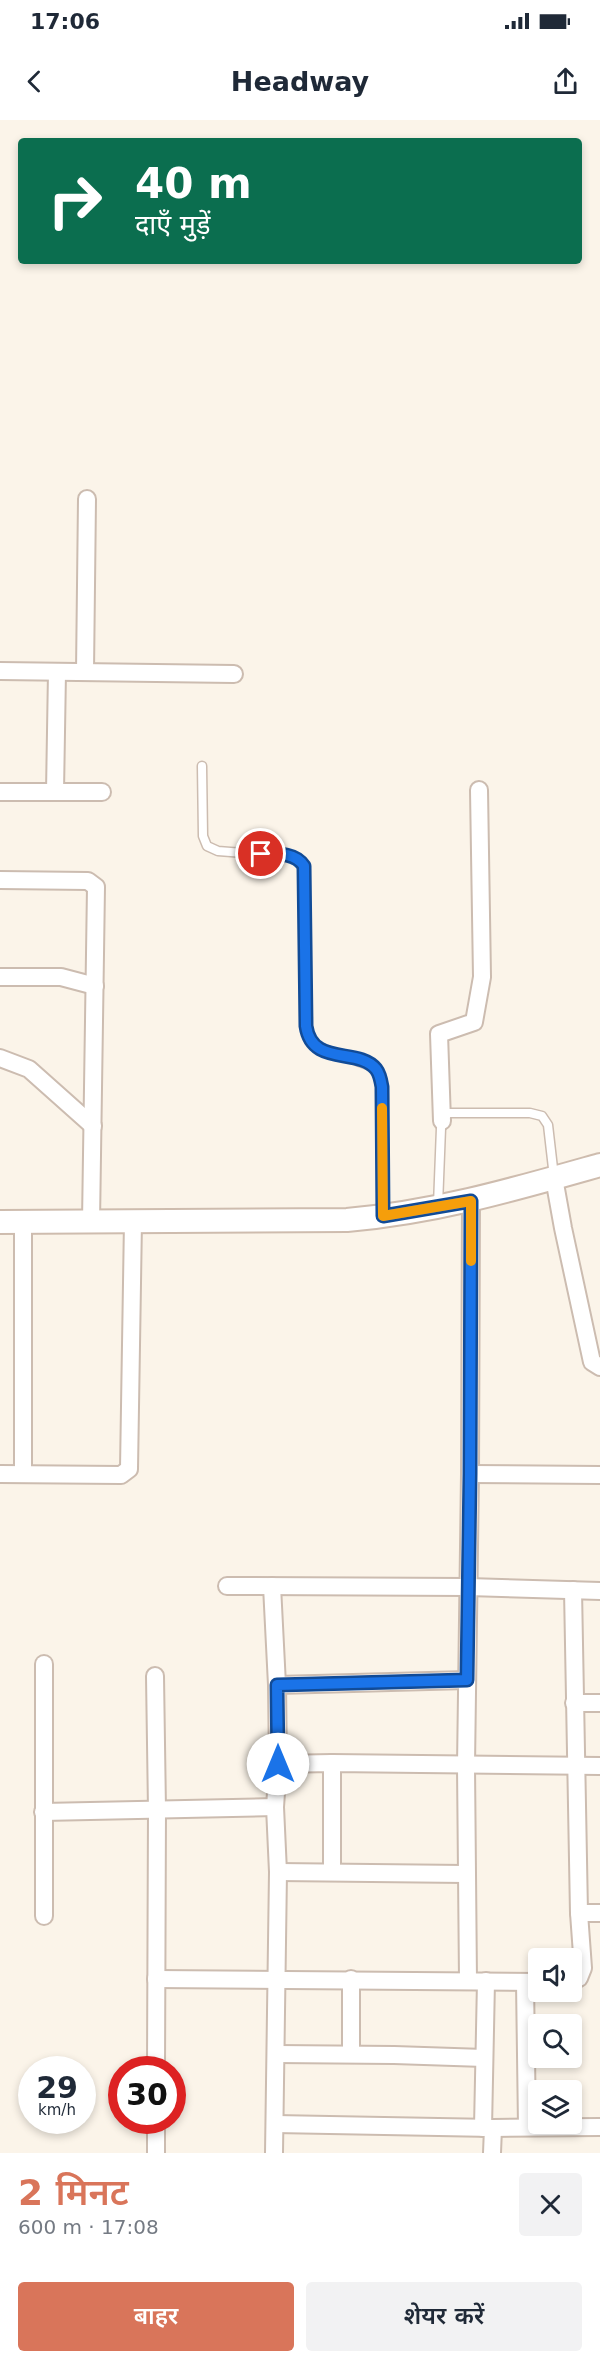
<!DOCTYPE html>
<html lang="hi">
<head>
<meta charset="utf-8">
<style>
  :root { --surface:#fff; --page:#f2f2f3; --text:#1f2937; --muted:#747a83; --accent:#d9755a }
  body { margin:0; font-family:"DejaVu Sans","Noto Sans Devanagari",sans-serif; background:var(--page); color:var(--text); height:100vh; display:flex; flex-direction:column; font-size:22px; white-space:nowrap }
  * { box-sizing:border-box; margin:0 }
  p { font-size:20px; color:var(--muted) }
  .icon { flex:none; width:33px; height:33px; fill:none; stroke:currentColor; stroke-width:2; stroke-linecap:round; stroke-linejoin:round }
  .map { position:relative; height:2033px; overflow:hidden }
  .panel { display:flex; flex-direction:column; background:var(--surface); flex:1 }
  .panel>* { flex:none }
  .banner { position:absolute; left:18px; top:18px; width:564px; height:126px; border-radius:6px; box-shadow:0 3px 9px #0003; background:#0b6e4f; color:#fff; overflow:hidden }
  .buttons { position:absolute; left:528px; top:1828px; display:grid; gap:12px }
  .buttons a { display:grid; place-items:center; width:54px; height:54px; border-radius:6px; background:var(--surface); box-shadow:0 3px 9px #0003; font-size:30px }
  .speed { position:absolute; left:18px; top:1936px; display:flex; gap:12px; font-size:30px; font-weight:700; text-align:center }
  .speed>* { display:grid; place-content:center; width:78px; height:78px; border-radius:50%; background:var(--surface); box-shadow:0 3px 9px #0003; line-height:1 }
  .speed small { font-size:15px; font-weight:400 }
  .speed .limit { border:9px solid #d22; background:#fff; color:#111 }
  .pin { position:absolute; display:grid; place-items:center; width:51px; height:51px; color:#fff; margin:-26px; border:3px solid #fff; border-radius:50%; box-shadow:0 2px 6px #0007 }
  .me { position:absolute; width:66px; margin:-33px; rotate:0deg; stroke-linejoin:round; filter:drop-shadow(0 0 4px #0008) }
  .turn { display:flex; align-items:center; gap:21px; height:126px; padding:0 18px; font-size:27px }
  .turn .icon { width:78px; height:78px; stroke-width:2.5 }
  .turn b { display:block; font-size:42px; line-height:51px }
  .round { display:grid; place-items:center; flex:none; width:63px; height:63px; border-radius:6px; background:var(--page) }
  .summary { display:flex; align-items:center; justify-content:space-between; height:102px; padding:0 18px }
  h1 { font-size:36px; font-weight:600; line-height:45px; color:var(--accent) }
  .action { display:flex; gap:12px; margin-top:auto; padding:12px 18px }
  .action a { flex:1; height:69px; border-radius:6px; background:var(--accent); color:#fff; font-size:24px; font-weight:600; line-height:69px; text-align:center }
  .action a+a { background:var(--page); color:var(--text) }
  .status { display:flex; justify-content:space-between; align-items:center; height:42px; padding:0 30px; background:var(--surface); direction:ltr }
  .status svg { height:16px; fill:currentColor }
  header { display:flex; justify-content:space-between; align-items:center; height:78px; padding:0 18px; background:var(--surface); font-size:27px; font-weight:600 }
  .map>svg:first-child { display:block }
</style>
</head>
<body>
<div class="status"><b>17:06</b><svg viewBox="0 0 49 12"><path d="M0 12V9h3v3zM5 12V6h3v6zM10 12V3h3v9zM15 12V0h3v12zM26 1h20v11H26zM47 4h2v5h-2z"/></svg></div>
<header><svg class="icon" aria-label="back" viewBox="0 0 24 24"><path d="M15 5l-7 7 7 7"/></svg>Headway<svg class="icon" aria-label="share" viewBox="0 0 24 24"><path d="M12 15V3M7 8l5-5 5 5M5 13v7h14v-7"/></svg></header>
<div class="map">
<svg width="600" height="2033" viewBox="0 0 600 2033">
  <rect width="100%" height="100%" fill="#fbf4e9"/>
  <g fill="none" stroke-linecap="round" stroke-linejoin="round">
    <g stroke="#ccbcb0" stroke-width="11">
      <g id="lane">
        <path d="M 202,646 L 203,716 L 207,726 L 218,731 L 293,737 L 300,741 L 304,746 L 307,914 L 315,926 L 374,947 L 378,952 L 382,967 L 383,1093"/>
        <path d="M 438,1085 L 441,1008 L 443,998 L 449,993 L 530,993 L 542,996 L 548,1005 L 554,1057"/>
      </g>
    </g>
    <g stroke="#ccbcb0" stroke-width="20">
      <g id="street">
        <path d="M 0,551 L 234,554"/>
        <path d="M 85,552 L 87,379"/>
        <path d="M 0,672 L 102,672"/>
        <path d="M 55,672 L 57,552"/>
        <path d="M 0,760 L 88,761 L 96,767 L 91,1102"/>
        <path d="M 0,857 L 61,857 L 95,866"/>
        <path d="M 0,938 L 29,949 L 93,1006"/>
        <path d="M 442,1001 L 439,914 L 474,902 L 482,857 L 479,670"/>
        <path d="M 554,1058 L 563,1108 L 592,1242 L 600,1247"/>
        <path d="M 0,1354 L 121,1355 L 129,1349 L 133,1101"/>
        <path d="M 23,1354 L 23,1102"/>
        <path d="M 470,1354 L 600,1355"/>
        <path d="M 227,1466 L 468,1467 L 600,1471"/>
        <path d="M 272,1466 L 277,1565 L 278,1644 L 275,1687 L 278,1752 L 274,2033"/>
        <path d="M 44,1544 L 44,1796"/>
        <path d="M 155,1556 L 157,1690 L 156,1950"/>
        <path d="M 277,1565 L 467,1560"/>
        <path d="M 574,1583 L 600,1583"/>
        <path d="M 332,1643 L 332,1752"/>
        <path d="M 278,1644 L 332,1643 L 600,1646"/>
        <path d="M 43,1692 L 275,1687"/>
        <path d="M 278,1752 L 465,1754"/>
        <path d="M 579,1793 L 600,1793"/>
        <path d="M 156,1859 L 538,1862"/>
        <path d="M 468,1860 L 466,1646 L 470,1354 L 471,1081"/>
        <path d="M 572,1861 L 579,1858 L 583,1848 L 579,1793 L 573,1470"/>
        <path d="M 525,1862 L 527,2007"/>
        <path d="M 276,1934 L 394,1935 L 484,1938"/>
        <path d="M 351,1934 L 351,1859"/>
        <path d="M 275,2004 L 493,2008 L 600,2007"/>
        <path d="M 483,2008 L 486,1861"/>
        <path d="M 156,2033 L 156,2001"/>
        <path d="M 492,2033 L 493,2008"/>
      </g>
    </g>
    <g stroke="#cebcae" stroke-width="26">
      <path id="secondary" d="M 0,1102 L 347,1100 C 437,1092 515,1069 600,1045"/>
    </g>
    <use href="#lane" stroke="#fff" stroke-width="8"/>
    <use href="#street" stroke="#fff" stroke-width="16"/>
    <use href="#secondary" stroke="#fff" stroke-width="22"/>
  </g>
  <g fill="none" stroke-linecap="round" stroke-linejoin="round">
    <g stroke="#114b97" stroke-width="15">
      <path id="route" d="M 261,734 C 276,734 295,732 304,746 L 306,906 C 312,947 358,927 376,949 C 380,954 381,961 382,967 L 383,1096 L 471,1081 L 470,1354 L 467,1560 L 277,1565 L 278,1644"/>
    </g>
    <use href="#route" stroke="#1a73e8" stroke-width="10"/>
    <path stroke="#f59e0b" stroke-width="10" d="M 382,988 L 383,1096 L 471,1081 L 471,1141"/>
  </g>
</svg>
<div class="buttons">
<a><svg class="icon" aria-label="sound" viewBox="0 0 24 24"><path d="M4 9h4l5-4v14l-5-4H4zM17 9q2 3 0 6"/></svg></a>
<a><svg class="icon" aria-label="search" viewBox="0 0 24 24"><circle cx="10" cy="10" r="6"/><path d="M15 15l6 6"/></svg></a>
<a><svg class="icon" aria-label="layers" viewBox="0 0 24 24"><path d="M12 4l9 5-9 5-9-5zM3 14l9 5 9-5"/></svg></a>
</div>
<div class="speed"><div>29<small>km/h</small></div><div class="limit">30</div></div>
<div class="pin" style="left:261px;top:734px;background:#d93025"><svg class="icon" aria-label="arrive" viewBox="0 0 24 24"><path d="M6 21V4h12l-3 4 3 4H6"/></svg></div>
<svg class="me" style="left:278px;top:1644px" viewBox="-20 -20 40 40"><circle r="19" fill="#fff"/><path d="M0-13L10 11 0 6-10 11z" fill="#1a73e8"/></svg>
<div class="banner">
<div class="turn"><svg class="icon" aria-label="right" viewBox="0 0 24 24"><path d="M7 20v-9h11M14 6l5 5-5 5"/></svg><div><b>40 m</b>दाएँ मुड़ें</div></div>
</div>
</div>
<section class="panel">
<div class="summary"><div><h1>2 मिनट</h1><p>600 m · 17:08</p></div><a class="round"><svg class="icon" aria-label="close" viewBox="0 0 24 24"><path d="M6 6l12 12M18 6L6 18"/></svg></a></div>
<div class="action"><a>बाहर</a><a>शेयर करें</a></div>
</section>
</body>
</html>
